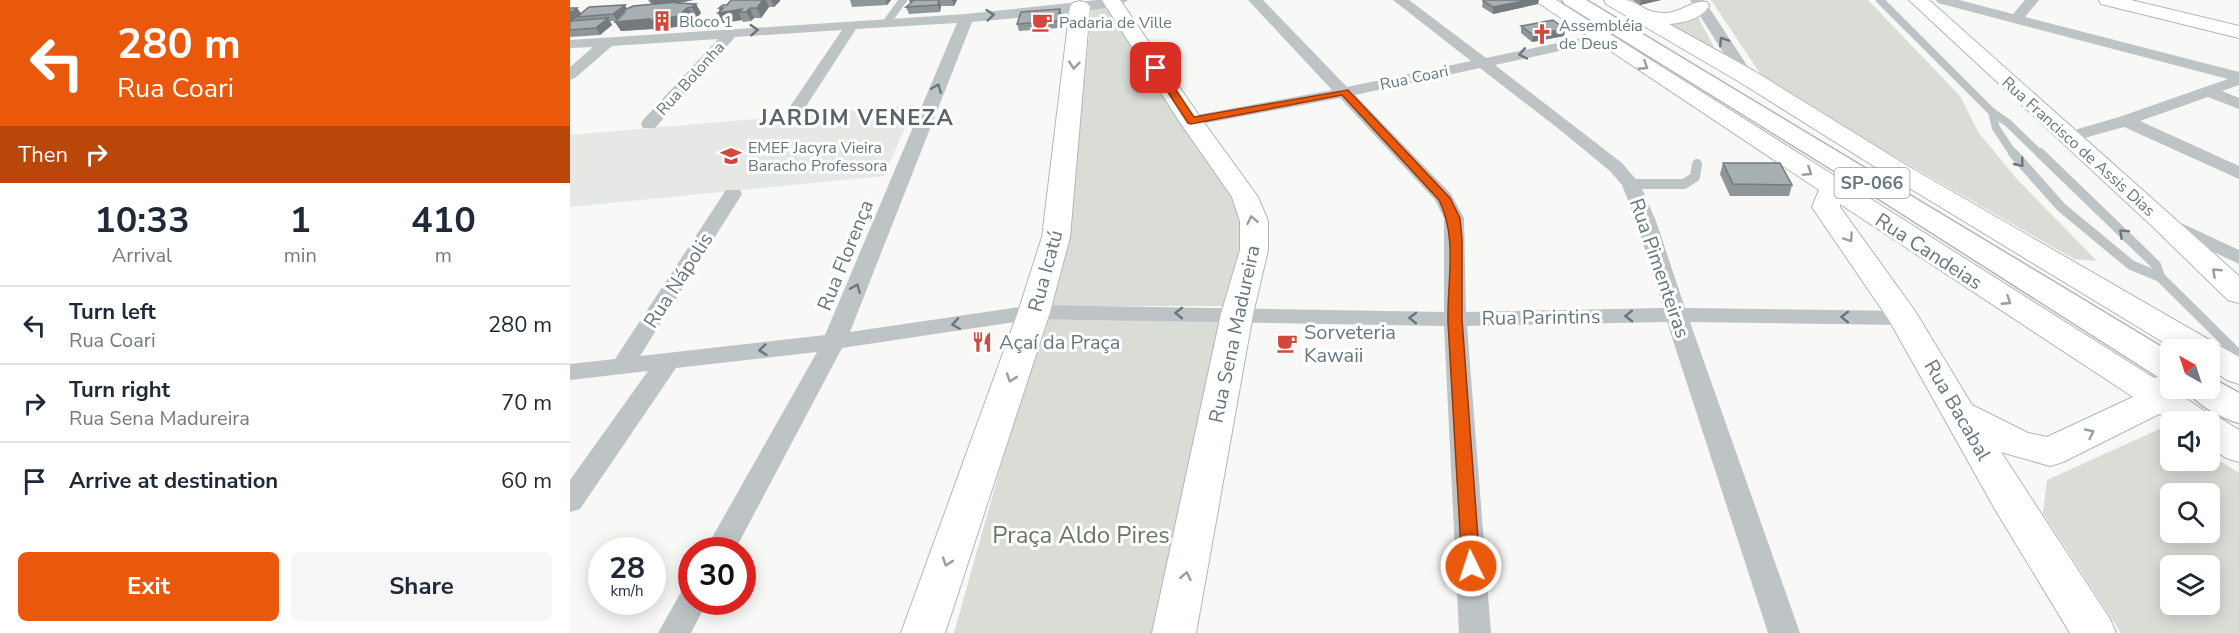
<!DOCTYPE html>
<html lang="en">
<head>
<meta charset="utf-8">
<style>
  :root { --surface:#fff; --page:#f6f6f7; --text:#1f2937; --muted:#747a83; --line:#e0e1e3; --accent:#ea580c }
  body { margin:0; font-family:"Nunito Sans",sans-serif; background:var(--page); color:var(--text); height:100vh; display:flex; flex-direction:column; font-size:22px; white-space:nowrap }
  * { box-sizing:border-box; margin:0 }
  p { font-size:20px; color:var(--muted) }
  .icon { flex:none; width:33px; height:33px; fill:none; stroke:currentColor; stroke-width:2; stroke-linecap:round; stroke-linejoin:round }
  .map { position:relative; flex:1; overflow:hidden }
  .side { display:flex; flex-direction:column; background:var(--surface); width:570px }
  .side>* { flex:none }
  .top-card { background:#ea580c; color:#fff; overflow:hidden }
  .needle { width:39px; rotate:321deg }
  .controls { position:absolute; left:1590px; top:339px; display:grid; gap:12px }
  .controls a { display:grid; place-items:center; width:60px; height:60px; border-radius:9px; background:var(--surface); box-shadow:0 3px 15px #0003; font-size:30px }
  .speed { position:absolute; left:18px; top:537px; display:flex; gap:12px; font-size:30px; font-weight:700; text-align:center }
  .speed>* { display:grid; place-content:center; width:78px; height:78px; border-radius:50%; background:var(--surface); box-shadow:0 3px 15px #0003; line-height:1 }
  .speed small { font-size:15px; font-weight:400 }
  .speed .limit { border:9px solid #d22; background:#fff; color:#111 }
  .pin { position:absolute; display:grid; place-items:center; width:51px; height:51px; color:#fff; margin:-26px; border-radius:12px; box-shadow:0 3px 9px #0006 }
  .me { position:absolute; width:66px; margin:-33px; rotate:356deg; stroke-linejoin:round; filter:drop-shadow(0 0 4px #0008) }
  .turn { display:flex; align-items:center; gap:21px; height:126px; padding:0 18px; font-size:27px }
  .turn .icon { width:78px; height:78px; stroke-width:2.5 }
  .turn b { display:block; font-size:42px; line-height:51px }
  .then { display:flex; align-items:center; height:57px; padding:0 18px; background:#0003; gap:12px; font-size:22px }
  .eta { display:flex; justify-content:space-evenly; align-items:center; height:102px; text-align:center }
  .eta b { font-size:36px; font-weight:700; line-height:42px }
  .cta { display:flex; gap:12px; margin-top:auto; padding:12px 18px }
  .cta a { flex:1; height:69px; border-radius:9px; background:var(--accent); color:#fff; font-size:24px; font-weight:700; line-height:69px; text-align:center }
  .cta a+a { background:var(--page); color:var(--text) }
  ul { padding:0; list-style:none }
  li { display:flex; align-items:center; gap:18px; height:78px; padding:0 18px; border-top:2px solid var(--line) }
  li div { flex:1 }
  li b { display:block; font-size:22px }
  li em { font-style:normal }
  main { display:flex; flex:1; min-height:0 }
  .map>svg:first-child { display:block }
</style>
</head>
<body>
<main>
<section class="side">
<div class="top-card">
<div class="turn"><svg class="icon" aria-label="left" viewBox="0 0 24 24"><path d="M17 20v-9H6M10 6l-5 5 5 5"/></svg><div><b>280 m</b>Rua Coari</div></div>
<div class="then">Then<svg class="icon" aria-label="right" viewBox="0 0 24 24"><path d="M7 20v-9h11M14 6l5 5-5 5"/></svg></div>
</div>
<div class="eta">
<div><b>10:33</b><p>Arrival</p></div>
<div><b>1</b><p>min</p></div>
<div><b>410</b><p>m</p></div>
</div>
<ul>
<li><svg class="icon" aria-label="left" viewBox="0 0 24 24"><path d="M17 20v-9H6M10 6l-5 5 5 5"/></svg><div><b>Turn left</b><p>Rua Coari</p></div><em>280 m</em></li>
<li><svg class="icon" aria-label="right" viewBox="0 0 24 24"><path d="M7 20v-9h11M14 6l5 5-5 5"/></svg><div><b>Turn right</b><p>Rua Sena Madureira</p></div><em>70 m</em></li>
<li><svg class="icon" aria-label="arrive" viewBox="0 0 24 24"><path d="M6 21V4h12l-3 4 3 4H6"/></svg><div><b>Arrive at destination</b></div><em>60 m</em></li>
</ul>
<div class="cta"><a>Exit</a><a>Share</a></div>
</section>
<div class="map">
<svg width="1669" height="633" viewBox="0 0 1669 633">
  <rect width="100%" height="100%" fill="#f8f8f6"/>
  <path fill="#e6e8e6" d="M 345,105 L 314,176 L 0,207 L 0,135 Z"/>
  <g fill="#d9ddd6" fill-rule="evenodd">
    <path d="M 1141,0 L 1298,0 L 1390,96 L 1409,133 L 1446,178 L 1527,261 L 1504,259 L 1197,84 Z"/>
    <path d="M 540,5 L 678,223 L 662,306 L 477,306 L 497,236 L 522,8 Z"/>
    <path d="M 1128,17 L 1144,47 L 1140,48 L 1090,21 Z"/>
    <path d="M 472,319 L 660,319 L 587,633 L 384,633 Z"/>
    <path d="M 1594,427 L 1600,431 L 1600,460 L 1640,460 L 1640,455 L 1669,473 L 1669,633 L 1551,633 L 1473,513 L 1477,480 ZM 1600,494 L 1640,494 L 1640,532 L 1600,532 ZM 1600,566 L 1640,566 L 1640,604 L 1600,604 Z"/>
  </g>
  <g fill="none" stroke-linecap="round" stroke-linejoin="round">
    <g stroke="#b0b7ba" stroke-width="2">
      <g id="secondary">
        <path d="M 532,0 L 550,0 L 630,117 L 688,197 L 698,221 L 698,250 L 683,314 L 626,633 L 582,633 L 651,314 L 670,250 L 670,221 L 662,197 L 609,121 Z"/>
        <path d="M 964,0 L 986,0 L 1268,178 L 1275,176 L 1284,178 L 1288,184 L 1285,189 L 1584,378 L 1600,373 L 1600,388 L 1612,388 L 1609,394 L 1642,416 L 1653,420 L 1669,430 L 1669,462 L 1656,458 L 1640,447 L 1640,422 L 1600,422 L 1589,414 L 1493,462 L 1480,466 L 1431,452 L 1540,619 L 1546,633 L 1500,633 L 1426,511 L 1319,320 L 1242,207 L 1249,190 ZM 1270,204 L 1563,397 L 1477,437 L 1458,433 L 1402,405 L 1345,311 L 1270,207 Z"/>
        <path d="M 1034,0 C 1041,0 1051,0 1057,0 C 1075,6 1075,13 1097,13 C 1112,12 1122,0 1137,2 L 1139,6 C 1131,19 1114,23 1099,24 L 1184,71 L 1336,165 L 1669,357 L 1669,384 L 1657,380 L 1640,369 L 1640,350 L 1606,350 L 1318,175 L 1168,81 L 1036,4 Z"/>
        <path d="M 1339,0 L 1359,0 L 1669,276 L 1669,303 L 1658,300 L 1583,227 Z"/>
        <path d="M 1529,0 L 1561,0 L 1669,26 L 1669,38 L 1531,4 Z"/>
        <path d="M 510,1 L 517,3 L 520,7 L 500,237 L 480,312 L 375,633 L 331,633 L 448,312 L 472,237 L 500,7 L 503,3 Z"/>
      </g>
    </g>
    <g stroke="#b2b7ba" stroke-width="3">
      <g id="primary">
        <path d="M 992,0 L 1016,0 L 1600,352 L 1600,380 L 1588,377 L 1284,183 L 995,4 Z"/>
        <path d="M 1640,377 L 1669,393 L 1669,423 C 1651,418 1626,405 1616,388 L 1640,388 Z"/>
      </g>
    </g>
    <g stroke="#bec3c5" stroke-width="8">
      <path d="M 1310,0 L 1422,112 L 1438,123 L 1471,155"/>
      <path d="M 317,22 L 333,0"/>
      <path d="M 1422,112 L 1426,128 L 1444,155"/>
    </g>
    <g stroke="#bec3c5" stroke-width="10">
      <path d="M 1443,153 L 1491,207 L 1561,265 L 1590,277 L 1669,355"/>
      <path d="M 1470,153 L 1586,265 L 1590,277"/>
      <path d="M 1061,184 L 1114,184 L 1125,177 L 1127,164"/>
    </g>
    <g fill="#bec3c5" fill-rule="evenodd">
      <path d="M 527,0 L 558,0 C 545,13 427,19 402,22 L 280,332 L 464,305 L 874,312 L 874,218 L 865,200 L 770,98 L 621,126 L 613,121 L 621,116 L 762,90 L 678,0 L 693,0 L 777,87 L 901,61 L 823,0 L 839,0 L 916,58 L 1030,34 L 1035,35 L 1037,38 L 1035,41 L 925,65 L 1052,163 L 1070,184 L 1086,221 L 1115,308 L 1334,311 L 1342,313 L 1345,318 L 1342,323 L 1334,325 L 1120,322 L 1230,633 L 1198,633 L 1097,322 L 897,326 L 921,633 L 889,633 L 874,326 L 464,319 L 272,348 L 165,550 L 135,550 L 247,352 L 106,368 L 10,509 L 0,512 L 0,480 L 78,371 L 0,380 L 0,364 L 45,359 L 156,190 L 170,190 L 172,194 L 70,356 L 255,335 L 387,23 L 286,29 L 233,111 L 227,113 L 219,108 L 272,30 L 165,37 L 85,128 L 73,128 L 71,124 L 73,120 L 148,39 L 42,46 L 5,78 L 0,80 L 0,67 L 23,47 L 0,48 L 0,40 L 396,14 ZM 910,68 L 990,130 L 1040,171 L 1052,185 L 1066,221 L 1093,308 L 896,312 L 894,218 L 881,194 L 785,95 Z"/>
      <path d="M 1120,0 L 1134,0 L 1184,76 L 1182,79 L 1170,79 Z"/>
      <path d="M 1366,0 L 1389,0 L 1443,14 L 1455,0 L 1469,0 L 1455,17 L 1669,72 L 1669,85 L 1652,91 L 1669,98 L 1669,109 L 1638,97 L 1570,121 L 1669,166 L 1669,179 L 1554,127 L 1500,142 L 1494,141 L 1491,137 L 1494,133 L 1549,117 L 1658,79 L 1368,3 Z"/>
      <path d="M 1598,217 L 1669,250 L 1669,264 L 1591,227 L 1588,223 L 1591,219 Z"/>
      <path d="M 122,589 L 122,602 L 137,602 L 121,633 L 88,633 L 111,592 Z"/>
    </g>
    <use href="#secondary" fill="#fff" fill-rule="evenodd"/>
    <use href="#primary" fill="#fff" fill-rule="evenodd"/>
  </g>
  <g fill="#8f9699">
    <path d="M 78,0 L 123,0 L 109,3 L 126,4 L 131,13 L 127,17 L 122,17 L 123,21 L 120,25 L 83,30 L 83,29 L 51,31 L 45,22 L 46,21 L 40,21 L 42,25 L 30,35 L 0,37 L 0,30 L 2,30 L 0,30 L 0,8 L 7,8 L 11,13 L 19,7 L 55,5 L 57,9 L 63,6 L 82,4 L 80,3 Z"/>
    <path d="M 161,0 L 210,0 L 210,1 L 204,7 L 199,7 L 191,18 L 184,18 L 181,21 L 173,22 L 172,20 L 153,23 L 149,8 L 157,5 Z"/>
    <path d="M 280,0 L 321,0 L 317,5 L 282,7 Z"/>
    <path d="M 340,0 L 387,0 L 384,6 L 371,6 L 370,12 L 339,14 L 336,7 L 340,4 Z"/>
    <path d="M 1062,0 L 1091,0 L 1070,5 Z"/>
    <path d="M 913,1 L 968,4 L 923,14 L 912,7 Z"/>
    <path d="M 492,16 L 489,28 L 449,31 L 447,24 Z"/>
    <path d="M 951,26 L 995,29 L 994,36 L 962,42 L 951,33 Z"/>
    <path d="M 1153,163 L 1222,185 L 1219,196 L 1160,196 L 1150,174 Z"/>
  </g>
  <g fill="#747a7d">
    <path d="M 80,0 L 123,0 L 109,3 L 83,5 Z"/>
    <path d="M 193,0 L 196,0 L 199,7 L 191,18 L 187,8 Z"/>
    <path d="M 201,0 L 210,0 L 210,1 L 204,7 Z"/>
    <path d="M 316,0 L 321,0 L 317,5 Z"/>
    <path d="M 369,0 L 371,6 L 370,12 L 368,5 Z"/>
    <path d="M 382,0 L 387,0 L 384,6 Z"/>
    <path d="M 959,0 L 969,0 L 968,4 L 923,14 L 923,7 Z"/>
    <path d="M 1071,0 L 1091,0 L 1070,5 Z"/>
    <path d="M 126,4 L 131,13 L 127,17 L 122,7 Z"/>
    <path d="M 55,5 L 58,11 L 50,12 L 53,16 L 47,21 L 43,14 Z"/>
    <path d="M 7,8 L 11,14 L 0,23 L 0,13 Z"/>
    <path d="M 117,8 L 123,21 L 120,25 L 83,30 L 83,29 L 51,31 L 45,22 L 113,12 Z"/>
    <path d="M 149,8 L 172,9 L 169,12 L 172,20 L 153,23 L 148,13 L 151,13 Z"/>
    <path d="M 180,8 L 184,18 L 181,21 L 176,12 Z"/>
    <path d="M 490,9 L 492,16 L 489,28 L 487,21 Z"/>
    <path d="M 38,18 L 42,25 L 30,35 L 26,28 Z"/>
    <path d="M 995,29 L 994,36 L 962,42 L 963,35 Z"/>
  </g>
  <g fill="#a6afb2" stroke="#747a7d" stroke-width="1.5">
    <path d="M 161,0 L 193,0 L 187,8 L 180,8 L 176,12 L 169,12 L 172,9 L 148,13 L 153,8 L 149,8 L 153,5 L 157,5 Z"/>
    <path d="M 340,0 L 369,0 L 368,5 L 336,7 L 343,1 L 340,1 Z"/>
    <path d="M 915,0 L 959,0 L 923,7 L 913,1 Z"/>
    <path d="M 108,2 L 107,3 L 126,4 L 122,7 L 117,8 L 113,12 L 119,11 L 115,15 L 78,21 L 80,19 L 45,22 L 55,12 L 50,12 L 63,6 Z"/>
    <path d="M 55,5 L 43,14 L 7,17 L 19,7 Z"/>
    <path d="M 0,8 L 7,8 L 0,13 Z"/>
    <path d="M 490,9 L 487,21 L 447,24 L 451,12 Z"/>
    <path d="M 38,18 L 26,28 L 0,30 L 0,22 L 1,21 Z"/>
    <path d="M 983,20 L 995,29 L 963,35 L 951,26 Z"/>
    <path d="M 1153,163 L 1210,163 L 1222,185 L 1163,184 Z"/>
  </g>
  <defs><path id="oneway-chevron" d="M-2-3.5L2.5 0L-2 3.5" fill="none" stroke-width="1.6" stroke-linecap="round" stroke-linejoin="round" transform="scale(1.5)"/></defs>
  <g stroke="#66777e">
    <use href="#oneway-chevron" transform="translate(420 15) rotate(-6)"/>
    <use href="#oneway-chevron" transform="translate(184 30) rotate(-4)"/>
    <use href="#oneway-chevron" transform="translate(1153 41) rotate(-123)"/>
    <use href="#oneway-chevron" transform="translate(953 54) rotate(168)"/>
    <use href="#oneway-chevron" transform="translate(367 88) rotate(-68)"/>
    <use href="#oneway-chevron" transform="translate(1450 163) rotate(51)"/>
    <use href="#oneway-chevron" transform="translate(1553 233) rotate(-136)"/>
    <use href="#oneway-chevron" transform="translate(286 288) rotate(-68)"/>
    <use href="#oneway-chevron" transform="translate(609 313) rotate(-179)"/>
    <use href="#oneway-chevron" transform="translate(1059 316) rotate(179)"/>
    <use href="#oneway-chevron" transform="translate(1275 317) rotate(-179)"/>
    <use href="#oneway-chevron" transform="translate(843 318) rotate(-179)"/>
    <use href="#oneway-chevron" transform="translate(386 324) rotate(171)"/>
    <use href="#oneway-chevron" transform="translate(193 350) rotate(174)"/>
  </g>
  <g stroke="#94a0a5">
    <use href="#oneway-chevron" transform="translate(504 65) rotate(96)"/>
    <use href="#oneway-chevron" transform="translate(1074 66) rotate(33)"/>
    <use href="#oneway-chevron" transform="translate(1238 172) rotate(33)"/>
    <use href="#oneway-chevron" transform="translate(682 220) rotate(-101)"/>
    <use href="#oneway-chevron" transform="translate(1279 238) rotate(56)"/>
    <use href="#oneway-chevron" transform="translate(1646 272) rotate(-137)"/>
    <use href="#oneway-chevron" transform="translate(1437 301) rotate(33)"/>
    <use href="#oneway-chevron" transform="translate(441 378) rotate(109)"/>
    <use href="#oneway-chevron" transform="translate(1520 433) rotate(-25)"/>
    <use href="#oneway-chevron" transform="translate(377 562) rotate(109)"/>
    <use href="#oneway-chevron" transform="translate(616 576) rotate(-79)"/>
  </g>
  <path fill="#ea580c" stroke="#983908" stroke-width="1.5" d="M 586,65 L 590,66 L 624,117 L 778,90 L 880,198 L 890,218 L 892,240 L 892,319 L 910,566 L 907,571 L 901,573 L 895,571 L 892,566 C 887,484 882,403 878,322 C 877,280 888,239 869,200 L 772,95 L 621,124 L 618,123 L 582,68 Z"/>
  <defs>
    <g id="building-bare" transform="scale(1.62)"><path d="M-4-6H4V6H1V3H-1V6H-4ZM-2.5-4.3h1.7v1.8h-1.7ZM.8-4.3h1.7v1.8H.8ZM-2.5-1h1.7V.8h-1.7ZM.8-1h1.7V.8H.8Z" fill="#d1493d" stroke="#fff" stroke-width="2.5" paint-order="stroke"/></g>
    <g id="cafe-bare" transform="scale(1.62)"><path d="M-5.5-4.5H6V0H3Q3 3.5 0 3.5H-2.5Q-5.5 3.5-5.5 0ZM3-3.2v2h1.7v-2ZM-6 4.5H4V6H-6Z" fill="#d1493d" stroke="#fff" stroke-width="2.5" paint-order="stroke"/></g>
    <g id="church-bare" transform="scale(1.62)"><path d="M-1.2-6h2.4v3.5h3.3v2.4h-3.3V6h-2.4V-.1h-3.3v-2.4h3.3Z" fill="#d1493d" stroke="#fff" stroke-width="2.5" paint-order="stroke"/></g>
    <g id="school-bare" transform="scale(1.62)"><path d="M0-5L7-2L0 1L-7-2ZM-4 1L0 2.5L4 1V4Q0 6-4 4Z" fill="#d1493d" stroke="#fff" stroke-width="2.5" paint-order="stroke"/></g>
    <g id="restaurant-bare" transform="scale(1.62)"><path d="M-5-6h1v4h1v-4h1v4h1v-4h1v5L-1.5 .5V6h-2V.5L-5-1ZM5-6V6H3V1.5H1.5Q1.5-4 5-6Z" fill="#d1493d" stroke="#fff" stroke-width="2.5" paint-order="stroke"/></g>
  </defs>
  <g fill-rule="evenodd">
    <use href="#building-bare" x="92" y="21"/>
    <use href="#cafe-bare" x="472" y="22"/>
    <use href="#church-bare" x="972" y="34"/>
    <use href="#school-bare" x="161" y="156"/>
    <use href="#restaurant-bare" x="412" y="342"/>
    <use href="#cafe-bare" x="717" y="343"/>
  </g>
  <g text-anchor="middle" stroke-width="6" stroke-linejoin="round" paint-order="stroke">
    <g font-size="16" fill="#66777e" stroke="#fff" text-anchor="start">
      <text x="109" y="27">Bloco 1</text>
      <text x="489" y="28">Padaria de Ville</text>
      <text x="989" y="31">Assembléia<tspan x="989" dy="18">de Deus</tspan></text>
      <text x="178" y="153">EMEF Jacyra Vieira<tspan x="178" dy="18">Baracho Professora</tspan></text>
    </g>
    <g font-size="16" fill="#66777e" stroke="#fff">
      <text transform="translate(844 77) rotate(-12)" y="6">Rua Coari</text>
      <text transform="translate(120 78) rotate(-48)" y="6">Rua Bolonha</text>
      <text transform="translate(1509 146) rotate(42)" y="6">Rua Francisco de Assis Dias</text>
    </g>
    <rect fill="#fff" stroke="#94a0a5" stroke-width="1.5" x="1264.5" y="168" width="75" height="30" rx="4.5"/>
    <g font-size="18" font-weight="bold" fill="#66777e">
      <text x="1302" y="189">SP-066</text>
    </g>
    <g font-size="20" fill="#66777e" stroke="#fff">
      <text transform="translate(1359 251) rotate(33)" y="7">Rua Candeias</text>
      <text transform="translate(275 255) rotate(-68)" y="7">Rua Florença</text>
      <text transform="translate(1090 268) rotate(71)" y="7">Rua Pimenteiras</text>
      <text transform="translate(475 271) rotate(-75)" y="7">Rua Icatú</text>
      <text transform="translate(108 280) rotate(-57)" y="7">Rua Nápolis</text>
      <text transform="translate(971 317) rotate(-1)" y="7">Rua Parintins</text>
      <text transform="translate(664 334) rotate(-78)" y="7">Rua Sena Madureira</text>
      <text transform="translate(1388 410) rotate(60)" y="7">Rua Bacabal</text>
    </g>
    <g font-size="20" fill="#66777e" stroke="#fff" text-anchor="start">
      <text x="734" y="339">Sorveteria<tspan x="734" dy="23">Kawaii</tspan></text>
      <text x="429" y="349">Açaí da Praça</text>
    </g>
    <g font-size="22" font-weight="bold" letter-spacing="1.5" fill="#58646a" stroke="#fff">
      <text x="287" y="125">JARDIM VENEZA</text>
    </g>
    <g font-size="24" fill="#6a7665" stroke="#fff">
      <text x="511" y="543">Praça Aldo Pires</text>
    </g>
  </g>
</svg>
<div class="controls">
<a><svg class="needle" viewBox="-14 -14 28 28"><path d="M0-13l5 13h-10z" fill="#e53935"/><path d="M0 13l5-13h-10z" fill="#747a83"/></svg></a>
<a><svg class="icon" aria-label="sound" viewBox="0 0 24 24"><path d="M4 9h4l5-4v14l-5-4H4zM17 9q2 3 0 6"/></svg></a>
<a><svg class="icon" aria-label="search" viewBox="0 0 24 24"><circle cx="10" cy="10" r="6"/><path d="M15 15l6 6"/></svg></a>
<a><svg class="icon" aria-label="layers" viewBox="0 0 24 24"><path d="M12 4l9 5-9 5-9-5zM3 14l9 5 9-5"/></svg></a>
</div>
<div class="speed"><div>28<small>km/h</small></div><div class="limit">30</div></div>
<div class="pin" style="left:586px;top:68px;background:#d93025"><svg class="icon" aria-label="arrive" viewBox="0 0 24 24"><path d="M6 21V4h12l-3 4 3 4H6"/></svg></div>
<svg class="me" style="left:901px;top:566px" viewBox="-20 -20 40 40"><circle r="17" fill="#ea580c" stroke="#fff" stroke-width="3"/><path d="M0-11L8 9 0 5-8 9z" fill="#fff"/></svg>
</div>
</main>
</body>
</html>
